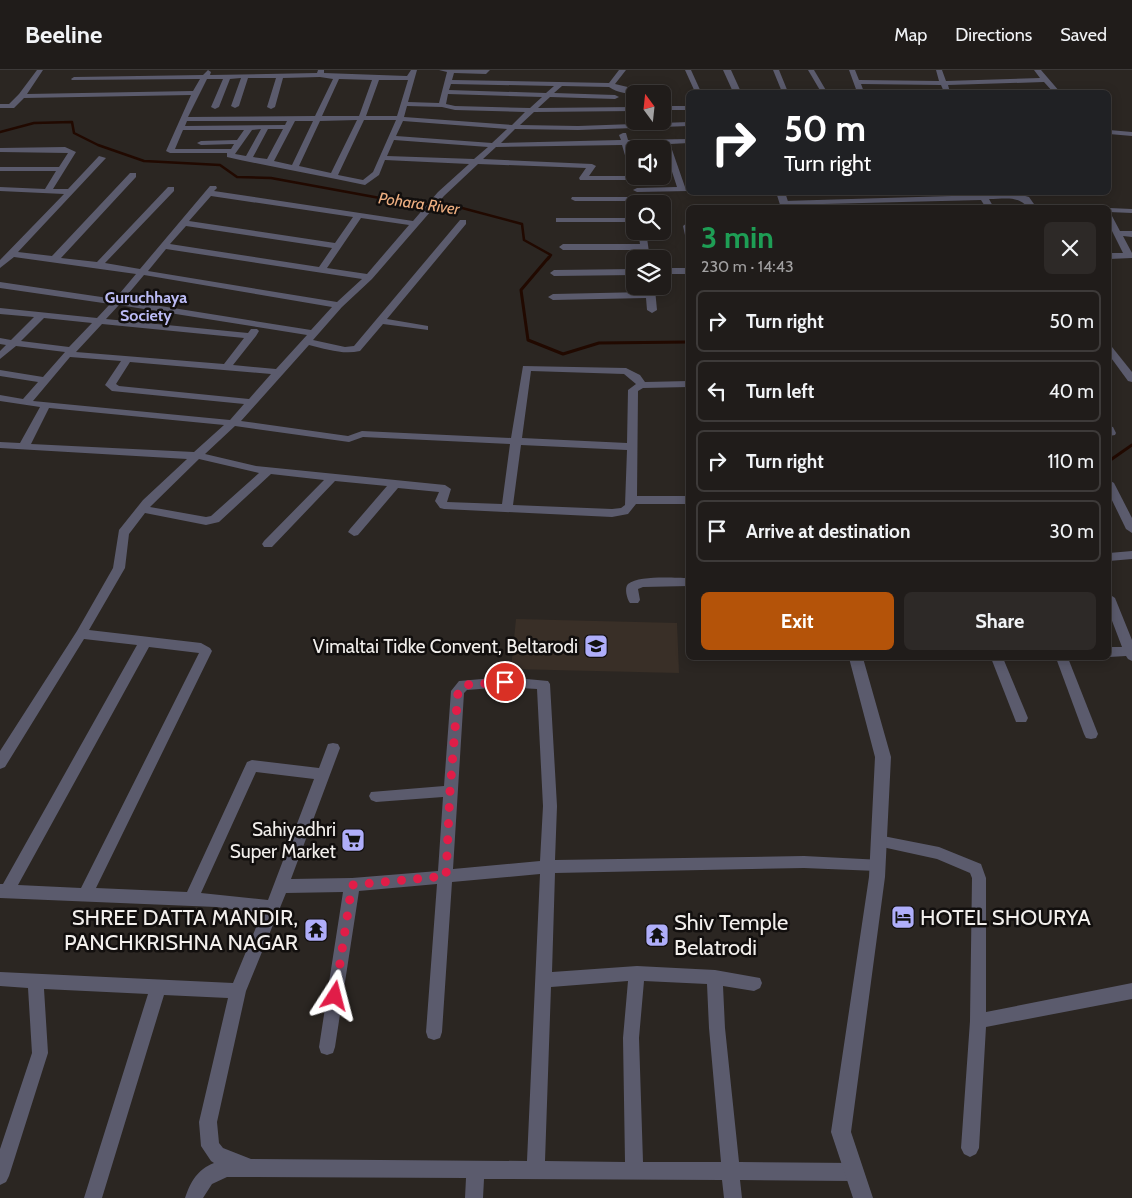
<!DOCTYPE html>
<html lang="en">
<head>
<meta charset="utf-8">
<style>
  :root { --surface:#201c1a; --page:#2d2927; --text:#f1f3f6; --muted:#a2a1a2; --line:#3d3a39; --accent:#b45309 }
  body { margin:0; font-family:Cabin,sans-serif; background:var(--page); color:var(--text); height:100vh; display:flex; flex-direction:column; font-size:19px; white-space:nowrap }
  * { box-sizing:border-box; margin:0 }
  p { font-size:16px; color:var(--muted) }
  .icon { flex:none; width:28px; height:28px; fill:none; stroke:currentColor; stroke-width:2; stroke-linecap:round; stroke-linejoin:round }
  .map { position:relative; flex:1; overflow:hidden }
  .details { position:absolute; left:686px; top:135px; width:425px; height:455px; display:flex; flex-direction:column; background:var(--surface); border-radius:8px; box-shadow:0 2px 12px #0003,0 0 0 1px var(--line) }
  .details>* { flex:none }
  .banner { position:absolute; left:686px; top:20px; width:425px; height:105px; border-radius:8px; box-shadow:0 2px 12px #0003,0 0 0 1px var(--line); background:#202124; color:#fff; overflow:hidden }
  .needle { width:32px; rotate:345deg }
  .controls { position:absolute; left:626px; top:15px; display:grid; gap:10px }
  .controls a { display:grid; place-items:center; width:45px; height:45px; border-radius:8px; background:var(--surface); box-shadow:0 2px 12px #0003,0 0 0 1px var(--line); font-size:25px }
  .pin { position:absolute; display:grid; place-items:center; width:42px; height:42px; color:#fff; margin:-21px; border:2px solid #fff; border-radius:50%; box-shadow:0 1px 5px #0007 }
  .me { position:absolute; width:55px; margin:-28px; rotate:9deg; stroke-linejoin:round; filter:drop-shadow(0 0 4px #0008) }
  .turn { display:flex; align-items:center; gap:18px; height:105px; padding:0 15px; font-size:22px }
  .turn .icon { width:65px; height:65px; stroke-width:2.5 }
  .turn b { display:block; font-size:35px; line-height:42px }
  .round { display:grid; place-items:center; flex:none; width:52px; height:52px; border-radius:8px; background:var(--page) }
  .overview { display:flex; align-items:center; justify-content:space-between; height:85px; padding:0 15px }
  h1 { font-size:30px; font-weight:700; line-height:38px; color:#1e9e55 }
  .button { display:flex; gap:10px; margin-top:auto; padding:10px 15px }
  .button a { flex:1; height:58px; border-radius:8px; background:var(--accent); color:#fff; font-size:20px; font-weight:700; line-height:58px; text-align:center }
  .button a+a { background:var(--page); color:var(--text) }
  ul { padding:0; list-style:none }
  li { display:flex; align-items:center; gap:15px; height:62px; margin:0 10px 8px; padding:0 5px; border:2px solid var(--line); border-radius:8px }
  li div { flex:1 }
  li b { display:block; font-size:19px }
  li em { font-style:normal }
  header { display:flex; align-items:center; gap:30px; box-sizing:border-box; height:70px; padding:0 25px; background:var(--surface); border-bottom:1px solid var(--line) }
  header strong { font-size:24px }
  nav { display:flex; gap:28px; margin-inline-start:auto; font-size:18px }
  .map>svg:first-child { display:block }
</style>
</head>
<body>
<header>
<strong>Beeline</strong>
<nav><a>Map</a><a>Directions</a><a>Saved</a></nav>
</header>
<div class="map">
<svg width="1132" height="1128" viewBox="0 0 1132 1128">
  <rect width="100%" height="100%" fill="#2b2622"/>
  <path fill="#392f27" d="M 516,549 L 677,553 L 679,603 L 511,599 Z"/>
  <g fill="none" stroke-linecap="round" stroke-linejoin="round">
    <path stroke="#210900" stroke-width="2.5" d="M 0,62 L 34,53 L 72,52 L 74,63 L 98,75 L 144,91 L 220,95 L 237,107 L 271,108 L 418,135 L 447,134 L 522,154 L 524,170 L 551,185 L 548,189"/>
    <g stroke="#210900" stroke-width="3">
      <path d="M 549,187 L 521,220 L 528,270 L 563,284 L 599,273 L 689,272"/>
      <path d="M 1109,391 L 1132,375"/>
    </g>
    <g fill="#5b5b6d" fill-rule="evenodd">
      <path d="M 37,0 L 43,0 L 27,24 L 193,21 L 200,9 L 72,10 L 71,9 L 74,7 L 203,5 L 208,0 L 211,2 L 210,5 L 317,3 L 318,0 L 324,0 L 324,3 L 407,6 L 411,0 L 417,0 L 408,32 L 439,33 L 447,2 L 439,0 L 490,0 L 486,4 L 454,3 L 452,10 L 609,13 L 619,0 L 626,0 L 615,14 L 657,24 C 643,24 621,26 609,17 L 562,16 L 554,23 L 615,25 L 619,27 L 615,29 L 550,27 L 538,38 L 635,37 L 635,41 L 534,42 L 520,55 L 578,56 L 689,52 L 689,56 L 578,60 L 515,59 L 501,73 L 621,70 L 619,65 L 623,63 L 626,63 L 628,70 L 689,69 L 689,73 L 670,74 L 685,117 L 689,117 L 689,121 L 637,122 L 633,120 L 637,118 L 677,117 L 663,74 L 630,74 L 635,93 L 635,106 L 639,106 L 638,110 L 580,110 L 579,108 L 586,98 L 478,94 L 444,126 L 372,209 L 342,237 L 313,270 L 345,277 L 354,276 L 460,150 L 466,150 L 466,154 L 387,249 L 428,256 L 428,260 L 383,254 L 360,281 C 343,285 326,279 309,275 L 241,351 L 348,366 L 362,361 L 511,368 L 523,296 L 626,298 L 640,305 L 645,312 L 689,311 L 689,317 L 643,318 L 638,321 L 637,426 L 689,426 L 689,434 L 636,434 L 628,444 L 612,447 L 444,439 L 440,438 L 435,431 L 439,422 L 398,418 L 358,465 L 354,466 L 348,462 L 350,459 L 387,416 L 335,411 L 272,477 L 264,477 L 262,474 L 264,471 L 324,410 L 271,404 L 219,452 L 206,455 L 145,443 L 129,464 L 125,498 L 89,560 L 201,573 L 210,578 L 212,581 L 96,818 L 187,822 L 247,692 L 252,690 L 319,698 L 328,674 L 333,673 L 338,674 L 340,678 L 291,809 L 352,808 L 438,801 L 443,727 L 376,732 L 371,730 L 369,726 L 371,722 L 444,716 L 451,621 L 459,611 L 505,607 L 548,611 L 550,614 L 557,736 L 555,790 L 804,786 L 882,790 L 884,795 L 882,800 L 877,801 L 804,798 L 555,803 L 552,902 L 637,896 L 715,900 L 760,908 L 762,913 L 760,918 L 754,921 L 723,916 L 725,958 L 739,1092 L 854,1093 L 860,1096 L 863,1102 L 860,1108 L 854,1111 L 740,1110 L 742,1128 L 724,1128 L 722,1110 L 484,1109 L 483,1128 L 465,1128 L 466,1108 L 227,1107 L 212,1114 L 203,1128 L 185,1128 C 191,1111 197,1100 214,1093 L 211,1091 L 201,1076 L 199,1052 L 228,928 L 164,925 L 102,1128 L 84,1128 L 148,924 L 44,919 L 48,983 L 9,1106 L 6,1112 L 0,1115 L 0,1079 L 32,983 L 28,918 L 0,916 L 0,902 L 233,913 L 262,843 L 216,837 L 0,828 L 0,814 L 3,814 L 137,575 L 84,569 L 5,697 L 0,699 L 0,681 L 77,561 L 113,498 L 119,460 L 143,430 L 187,389 L 0,378 L 0,372 L 20,373 L 40,337 L 0,331 L 0,325 L 23,329 L 38,312 L 0,306 L 0,300 L 43,307 L 65,282 L 16,276 L 0,289 L 0,281 L 6,275 L 0,274 L 0,268 L 11,270 L 34,247 L 0,244 L 0,238 L 97,248 L 110,234 L 0,218 L 0,212 L 115,229 L 136,204 L 14,187 L 0,198 L 0,190 L 64,124 L 0,121 L 0,117 L 45,119 L 56,101 L 0,101 L 0,97 L 59,97 L 68,83 L 0,82 L 0,78 L 65,77 L 76,82 L 53,119 L 68,119 L 99,86 L 106,88 L 18,182 L 52,186 L 130,103 L 136,103 L 136,107 L 61,188 L 97,192 L 168,117 L 174,117 L 174,121 L 105,193 L 140,199 L 210,116 L 216,116 L 217,118 L 214,121 L 413,151 L 438,122 L 469,94 L 385,90 L 379,105 L 365,115 C 319,105 271,97 227,87 L 227,83 L 170,83 L 166,81 L 191,25 L 24,28 L 14,38 L 0,38 L 0,34 L 9,34 L 19,24 ZM 320,7 L 333,9 L 315,46 L 188,47 L 207,9 L 223,9 L 211,37 L 215,39 L 219,37 L 230,9 L 241,8 L 231,36 L 235,38 L 239,36 L 248,8 L 276,8 L 267,37 L 271,39 L 275,37 L 283,8 ZM 339,9 L 372,10 L 359,46 L 322,46 ZM 379,10 L 408,10 L 397,46 L 366,46 ZM 451,14 L 554,16 L 546,23 L 449,20 ZM 448,24 L 542,27 L 530,38 L 455,36 L 446,34 ZM 407,36 L 442,37 L 455,40 L 525,42 L 512,55 L 404,47 ZM 357,50 L 331,103 L 299,96 L 320,51 ZM 364,50 L 396,50 L 373,102 L 363,110 L 338,105 ZM 187,51 L 287,51 L 285,55 L 185,56 ZM 295,51 L 313,51 L 292,95 L 274,91 ZM 403,51 L 507,59 L 492,73 L 396,66 ZM 261,59 L 246,86 L 235,84 L 252,60 ZM 268,59 L 283,59 L 267,89 L 253,87 ZM 183,60 L 244,60 L 237,70 L 201,71 L 197,73 L 201,75 L 234,74 L 231,79 L 175,79 ZM 394,70 L 488,77 L 474,89 L 387,86 ZM 622,75 L 631,106 L 589,106 L 596,96 L 592,94 L 483,89 L 496,77 ZM 211,126 L 353,147 L 335,173 L 189,151 ZM 361,148 L 409,155 L 367,204 L 327,198 ZM 186,156 L 332,178 L 319,197 L 170,174 ZM 166,179 L 362,209 L 337,232 L 148,201 ZM 144,205 L 332,237 L 311,260 L 123,230 ZM 119,235 L 307,265 L 276,299 L 233,295 L 256,266 L 259,261 L 257,259 L 251,259 L 248,263 L 106,249 ZM 44,248 L 92,253 L 69,277 L 21,271 ZM 102,254 L 244,268 L 224,294 L 76,282 ZM 70,287 L 121,291 L 105,315 L 112,321 L 244,334 L 230,350 L 33,331 ZM 130,292 L 271,304 L 249,329 L 119,316 L 116,314 ZM 531,301 L 624,304 L 636,314 L 628,320 L 627,373 L 522,368 ZM 49,338 L 224,355 L 194,382 L 31,374 ZM 235,356 L 349,372 L 363,367 L 510,374 L 502,434 L 447,432 L 451,419 L 445,415 L 256,396 L 205,384 ZM 521,375 L 627,380 L 625,435 L 621,438 L 612,439 L 513,435 ZM 199,389 L 259,403 L 211,446 L 206,447 L 150,437 ZM 149,577 L 199,583 L 81,818 L 18,815 ZM 505,617 L 537,619 L 543,736 L 540,791 L 453,799 L 464,623 L 467,620 ZM 256,702 L 314,709 L 268,830 L 201,823 ZM 540,804 L 527,1091 L 251,1089 L 223,1078 L 219,1073 L 217,1052 L 246,921 L 286,823 L 343,822 L 319,977 L 321,983 L 327,985 L 333,983 L 335,977 L 359,821 L 437,814 L 426,962 L 428,968 L 434,970 L 440,968 L 442,962 L 452,812 ZM 628,911 L 623,968 L 625,1092 L 545,1091 L 551,917 ZM 644,911 L 707,914 L 709,958 L 721,1092 L 643,1092 L 639,968 Z"/>
      <path d="M 685,0 L 691,0 L 701,22 L 695,22 Z"/>
      <path d="M 773,0 L 779,0 L 788,22 L 782,22 Z"/>
      <path d="M 808,0 L 814,0 L 827,22 L 821,22 Z"/>
      <path d="M 849,0 L 855,0 L 859,10 L 939,11 L 936,0 L 942,0 L 946,11 L 1040,8 L 1034,0 L 1041,0 L 1060,22 L 1053,22 L 1044,12 L 948,15 L 950,22 L 944,22 L 941,15 L 861,14 L 864,22 L 857,22 Z"/>
      <rect x="662" y="36" width="27" height="4"/>
      <path d="M 1109,60 L 1132,62 L 1132,66 L 1109,64 Z"/>
      <path d="M 1018,124 L 1029,127 L 1034,134 L 1053,138 L 1028,138 C 1019,125 1004,129 989,129 L 994,138 L 986,138 L 981,130 L 784,135 L 780,133 L 784,131 Z"/>
      <path d="M 572,127 L 638,127 L 642,129 L 638,131 L 575,131 L 571,129 Z"/>
      <path d="M 1109,138 L 1132,139 L 1132,143 L 1109,142 Z"/>
      <path d="M 1109,146 L 1112,146 L 1120,161 L 1132,161 L 1132,167 L 1123,166 L 1132,183 L 1132,188 L 1109,189 L 1109,183 L 1123,183 L 1109,155 Z"/>
      <rect x="556" y="148" width="79" height="4"/>
      <path d="M 687,153 L 689,154 L 689,167 L 685,165 L 683,156 Z"/>
      <path d="M 638,161 L 646,161 L 650,189 L 642,189 L 640,180 L 563,180 L 559,177 L 563,174 L 640,174 Z"/>
      <rect x="662" y="198" width="27" height="6"/>
      <path d="M 635,199 L 635,205 L 554,206 L 550,203 L 554,200 Z"/>
      <path d="M 650,216 L 655,219 L 657,240 L 652,243 L 647,240 L 646,228 L 553,230 L 548,227 L 553,224 L 646,222 L 647,217 Z"/>
      <path d="M 1109,276 L 1112,277 L 1132,302 L 1132,312 L 1128,311 L 1109,285 Z"/>
      <path d="M 1109,356 L 1113,357 L 1116,363 L 1115,365 L 1109,366 Z"/>
      <path d="M 1109,410 L 1114,413 L 1132,448 L 1132,463 L 1126,459 L 1109,424 Z"/>
      <path d="M 1132,481 L 1132,489 L 1109,491 L 1109,483 Z"/>
      <path d="M 689,508 L 689,516 L 643,517 L 638,519 L 640,530 L 638,533 L 630,533 C 627,529 624,518 628,514 C 639,505 674,508 689,508 Z"/>
      <path d="M 1109,524 L 1115,528 L 1132,570 L 1132,591 L 1128,589 L 1126,586 L 1109,587 L 1109,577 L 1122,577 L 1109,543 Z"/>
      <path d="M 991,588 L 1003,588 L 1028,648 L 1026,652 L 1016,652 Z"/>
      <path d="M 1056,588 L 1068,588 L 1098,664 L 1096,668 L 1091,669 L 1086,668 L 1084,664 Z"/>
      <path d="M 878,765 L 939,777 L 981,794 L 986,808 L 986,942 L 1132,913 L 1132,929 L 986,957 L 979,1078 L 976,1084 L 970,1087 L 964,1084 L 961,1078 L 970,951 L 972,808 L 970,803 L 937,789 L 873,775 L 871,771 L 873,767 Z"/>
    </g>
    <g fill="#5b5b6d" fill-rule="evenodd">
      <path d="M 723,0 L 731,0 L 741,22 L 733,22 Z"/>
      <path d="M 776,122 L 785,122 L 790,138 L 781,138 Z"/>
      <path d="M 849,588 L 863,588 L 891,687 L 885,807 L 851,1062 L 873,1128 L 853,1128 L 831,1062 L 869,807 L 875,687 Z"/>
    </g>
  </g>
  <g fill="none" stroke-linecap="round" stroke-linejoin="round">
    <path stroke="#e11d48" stroke-width="9" stroke-dasharray="0 16.2" d="M 335,926 L 352,815 L 446,806 L 450,721 L 458,622 L 464,615 L 505,612"/>
  </g>
  <defs>
    <g id="school-square" transform="scale(1.25)"><rect x="-9" y="-9" width="18" height="18" rx="4" fill="#afaefa" stroke="#120f0e"/><path d="M0-5L7-2L0 1L-7-2ZM-4 1L0 2.5L4 1V4Q0 6-4 4Z" fill="#111"/></g>
    <g id="supermarket-square" transform="scale(1.25)"><rect x="-9" y="-9" width="18" height="18" rx="4" fill="#afaefa" stroke="#120f0e"/><path d="M-6-5.5h2.5l.6 2H6L4.5 2H-2.5L-4.4-4H-6ZM-1.5 3.2a1.3 1.3 0 1 0 .1 0ZM3 3.2a1.3 1.3 0 1 0 .1 0Z" fill="#111"/></g>
    <g id="hotel-square" transform="scale(1.25)"><rect x="-9" y="-9" width="18" height="18" rx="4" fill="#afaefa" stroke="#120f0e"/><path d="M-6-4.5h1.5V1H6V5H4.5V3h-9V5H-6ZM-4 0a1.8 1.8 0 1 1 3.6 0ZM.5 0V-2.5h3Q6-2.5 6 0Z" fill="#111"/></g>
    <g id="temple-square" transform="scale(1.25)"><rect x="-9" y="-9" width="18" height="18" rx="4" fill="#afaefa" stroke="#120f0e"/><path d="M0-6L5-2H3V0L6.5 2.5H4V6H1.5V3h-3V6H-4V2.5H-6.5L-3 0V-2H-5Z" fill="#111"/></g>
  </defs>
  <g fill-rule="evenodd">
    <use href="#school-square" x="596" y="576"/>
    <use href="#supermarket-square" x="353" y="770"/>
    <use href="#hotel-square" x="903" y="847"/>
    <use href="#temple-square" x="316" y="860"/>
    <use href="#temple-square" x="657" y="865"/>
  </g>
  <g text-anchor="middle" stroke-width="5" stroke-linejoin="round" paint-order="stroke">
    <g font-size="16" font-style="italic" fill="#eeaf81" stroke="#120f0e">
      <text transform="translate(419 133) rotate(8)" y="6">Pohara River</text>
    </g>
    <g font-size="16" font-weight="bold" fill="#bbbbf4" stroke="#120f0e">
      <text x="146" y="233">Guruchhaya<tspan x="146" dy="18">Society</tspan></text>
    </g>
    <g font-size="19" fill="#f2efec" stroke="#120f0e" text-anchor="end">
      <text x="578" y="583">Vimaltai Tidke Convent, Beltarodi</text>
      <text x="336" y="766">Sahiyadhri<tspan x="336" dy="22">Super Market</tspan></text>
    </g>
    <g font-size="22" fill="#f2efec" stroke="#120f0e" text-anchor="start">
      <text x="298" y="855" text-anchor="end">SHREE DATTA MANDIR,<tspan x="298" dy="25">PANCHKRISHNA NAGAR</tspan></text>
      <text x="920" y="855">HOTEL SHOURYA</text>
      <text x="674" y="860">Shiv Temple<tspan x="674" dy="25">Belatrodi</tspan></text>
    </g>
  </g>
</svg>
<div class="controls">
<a><svg class="needle" viewBox="-14 -14 28 28"><path d="M0-13l5 13h-10z" fill="#e53935"/><path d="M0 13l5-13h-10z" fill="#a2a1a2"/></svg></a>
<a><svg class="icon" aria-label="sound" viewBox="0 0 24 24"><path d="M4 9h4l5-4v14l-5-4H4zM17 9q2 3 0 6"/></svg></a>
<a><svg class="icon" aria-label="search" viewBox="0 0 24 24"><circle cx="10" cy="10" r="6"/><path d="M15 15l6 6"/></svg></a>
<a><svg class="icon" aria-label="layers" viewBox="0 0 24 24"><path d="M12 4l9 5-9 5-9-5zM3 14l9 5 9-5"/></svg></a>
</div>
<div class="pin" style="left:505px;top:612px;background:#d93025"><svg class="icon" aria-label="arrive" viewBox="0 0 24 24"><path d="M6 21V4h12l-3 4 3 4H6"/></svg></div>
<svg class="me" style="left:335px;top:926px" viewBox="-20 -20 40 40"><path d="M0-17L14 15 0 8-14 15z" fill="#e11d48" stroke="#fff" stroke-width="4"/></svg>
<div class="banner">
<div class="turn"><svg class="icon" aria-label="right" viewBox="0 0 24 24"><path d="M7 20v-9h11M14 6l5 5-5 5"/></svg><div><b>50 m</b>Turn right</div></div>
</div>
<section class="details">
<div class="overview"><div><h1>3 min</h1><p>230 m · 14:43</p></div><a class="round"><svg class="icon" aria-label="close" viewBox="0 0 24 24"><path d="M6 6l12 12M18 6L6 18"/></svg></a></div>
<ul>
<li><svg class="icon" aria-label="right" viewBox="0 0 24 24"><path d="M7 20v-9h11M14 6l5 5-5 5"/></svg><div><b>Turn right</b></div><em>50 m</em></li>
<li><svg class="icon" aria-label="left" viewBox="0 0 24 24"><path d="M17 20v-9H6M10 6l-5 5 5 5"/></svg><div><b>Turn left</b></div><em>40 m</em></li>
<li><svg class="icon" aria-label="right" viewBox="0 0 24 24"><path d="M7 20v-9h11M14 6l5 5-5 5"/></svg><div><b>Turn right</b></div><em>110 m</em></li>
<li><svg class="icon" aria-label="arrive" viewBox="0 0 24 24"><path d="M6 21V4h12l-3 4 3 4H6"/></svg><div><b>Arrive at destination</b></div><em>30 m</em></li>
</ul>
<div class="button"><a>Exit</a><a>Share</a></div>
</section>
</div>
</body>
</html>
